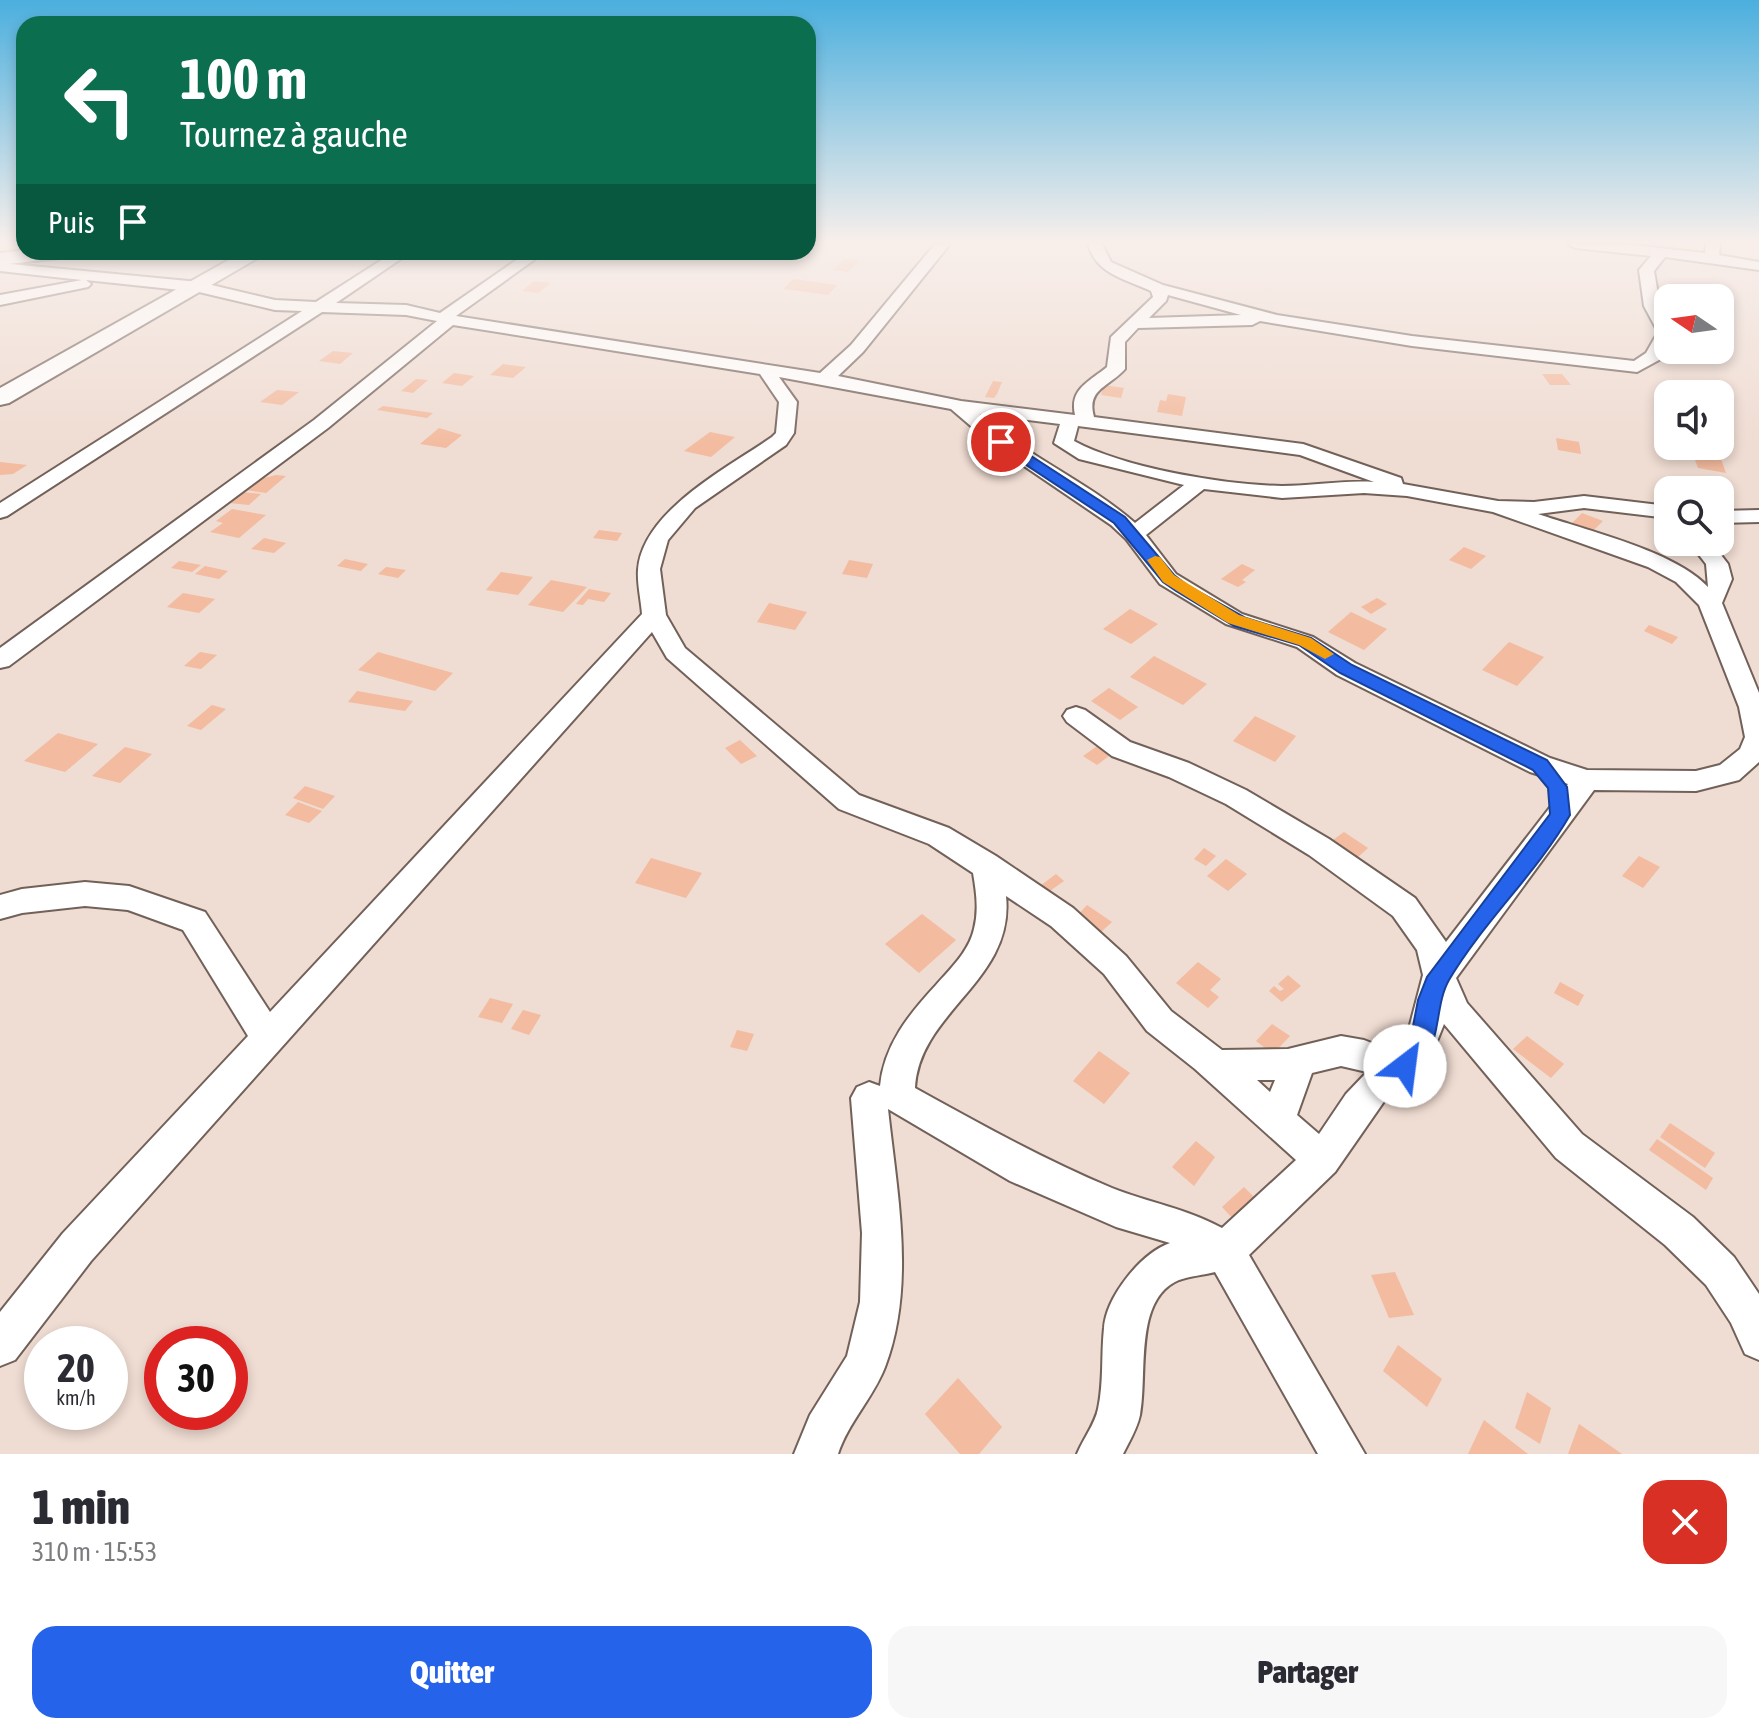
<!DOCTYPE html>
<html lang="fr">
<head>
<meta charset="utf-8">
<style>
  :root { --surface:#fff; --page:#f7f7f7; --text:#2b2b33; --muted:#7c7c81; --accent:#2563eb }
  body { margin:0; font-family:"Asap Condensed",sans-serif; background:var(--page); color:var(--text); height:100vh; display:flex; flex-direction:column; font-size:30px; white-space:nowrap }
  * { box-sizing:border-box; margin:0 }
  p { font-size:26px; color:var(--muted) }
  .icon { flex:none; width:44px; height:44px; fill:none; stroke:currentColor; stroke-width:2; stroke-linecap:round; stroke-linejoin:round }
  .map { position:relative; height:1454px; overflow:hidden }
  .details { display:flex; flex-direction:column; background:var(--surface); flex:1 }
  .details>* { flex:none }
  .top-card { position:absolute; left:16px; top:16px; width:800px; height:244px; border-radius:24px; box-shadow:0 4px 12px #0003; background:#0b6e4f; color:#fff; overflow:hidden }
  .needle { width:52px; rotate:283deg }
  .fabs { position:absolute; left:1654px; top:284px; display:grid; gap:16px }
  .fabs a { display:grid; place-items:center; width:80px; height:80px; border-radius:16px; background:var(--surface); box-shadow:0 4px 12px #0003; font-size:40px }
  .speed { position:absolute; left:24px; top:1326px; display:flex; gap:16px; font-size:40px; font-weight:700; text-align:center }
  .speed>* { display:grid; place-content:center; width:104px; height:104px; border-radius:50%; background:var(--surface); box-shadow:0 4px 12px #0003; line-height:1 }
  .speed small { font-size:20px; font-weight:400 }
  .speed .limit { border:12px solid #d22; background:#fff; color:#111 }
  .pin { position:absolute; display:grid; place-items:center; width:68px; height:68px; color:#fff; margin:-34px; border:4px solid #fff; border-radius:50%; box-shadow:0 2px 8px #0007 }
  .me { position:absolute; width:88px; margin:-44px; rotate:30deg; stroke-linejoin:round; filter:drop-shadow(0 0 6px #0008) }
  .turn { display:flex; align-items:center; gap:28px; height:168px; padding:0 32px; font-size:36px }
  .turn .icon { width:104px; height:104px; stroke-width:2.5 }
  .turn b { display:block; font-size:56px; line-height:68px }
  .then { display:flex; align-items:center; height:76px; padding:0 32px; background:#0003; gap:16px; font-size:30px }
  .round { display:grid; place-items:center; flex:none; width:84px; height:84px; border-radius:24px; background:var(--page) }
  .overview { display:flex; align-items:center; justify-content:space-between; height:136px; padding:0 32px }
  h1 { font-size:48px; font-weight:800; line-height:60px }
  .primary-button { display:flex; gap:16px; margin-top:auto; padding:16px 32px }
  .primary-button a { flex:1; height:92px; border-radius:24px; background:var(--accent); color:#fff; font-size:32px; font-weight:800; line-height:92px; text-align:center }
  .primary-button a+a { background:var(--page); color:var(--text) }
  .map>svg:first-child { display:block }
</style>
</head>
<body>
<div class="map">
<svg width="1759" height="1454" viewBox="0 0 1759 1454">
  <rect width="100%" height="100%" fill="#efdcd2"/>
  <g fill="#f3bb9f">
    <path d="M 845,259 L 860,261 L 848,272 L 833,270 Z"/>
    <path d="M 793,279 L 837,285 L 828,295 L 784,289 Z"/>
    <path d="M 534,281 L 551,283 L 538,293 L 522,291 Z"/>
    <path d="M 333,351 L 353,353 L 340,364 L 319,361 Z"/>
    <path d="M 503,364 L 526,367 L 513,378 L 490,375 Z"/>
    <path d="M 454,373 L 474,376 L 462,386 L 442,383 Z"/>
    <path d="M 1542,374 L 1562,374 L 1571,385 L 1550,385 Z"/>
    <path d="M 416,379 L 428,380 L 413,393 L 401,391 Z"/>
    <path d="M 993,381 L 1002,382 L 997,394 L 994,398 L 985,397 Z"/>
    <path d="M 1104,385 L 1124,388 L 1121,398 L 1101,395 Z"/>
    <path d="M 277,390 L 299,392 L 282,405 L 260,402 Z"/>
    <path d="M 1168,394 L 1186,397 L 1182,416 L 1157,412 L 1160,400 L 1166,401 Z"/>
    <path d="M 383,406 L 433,413 L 427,418 L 377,410 Z"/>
    <path d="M 439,428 L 462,435 L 446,448 L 420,444 Z"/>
    <path d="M 710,432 L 735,437 L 711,457 L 684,451 Z"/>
    <path d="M 1556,438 L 1579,442 L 1581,454 L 1558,450 Z"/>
    <path d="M 985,443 L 1002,445 L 997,460 L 983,459 Z"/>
    <path d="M 1703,448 L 1718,450 L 1726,473 L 1698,468 L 1692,452 L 1705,454 Z"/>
    <path d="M 0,462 L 27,465 L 13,474 L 0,475 Z"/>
    <path d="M 276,475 L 286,476 L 266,493 L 246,490 L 260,479 Z"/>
    <path d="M 242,492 L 261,494 L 249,505 L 229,503 Z"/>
    <path d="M 232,509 L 266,515 L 239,538 L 210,532 L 223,523 L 216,521 Z"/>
    <path d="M 1582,513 L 1603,521 L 1592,532 L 1571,524 Z"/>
    <path d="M 599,530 L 622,533 L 617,541 L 593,538 Z"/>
    <path d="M 264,538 L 286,543 L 274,553 L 251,549 Z"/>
    <path d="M 1464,547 L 1486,556 L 1471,569 L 1449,560 Z"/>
    <path d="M 345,559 L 368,564 L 361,571 L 337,566 Z"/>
    <path d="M 849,560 L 873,564 L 867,578 L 842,574 Z"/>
    <path d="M 179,561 L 201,565 L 192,572 L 171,568 Z"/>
    <path d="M 1242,564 L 1255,570 L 1242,580 L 1246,582 L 1238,587 L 1221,579 Z"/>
    <path d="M 205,566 L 228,571 L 219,579 L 195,574 Z"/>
    <path d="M 386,567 L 406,570 L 398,578 L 378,574 Z"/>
    <path d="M 501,572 L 533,577 L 518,595 L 486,590 Z"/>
    <path d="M 551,580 L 587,587 L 563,612 L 528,605 Z"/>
    <path d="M 589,589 L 611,593 L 604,602 L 588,599 L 583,605 L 576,604 Z"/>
    <path d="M 183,593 L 215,599 L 199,613 L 167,607 Z"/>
    <path d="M 1377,598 L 1387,604 L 1371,614 L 1361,607 Z"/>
    <path d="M 769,603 L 807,612 L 795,630 L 757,622 Z"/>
    <path d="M 1130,609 L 1158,624 L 1131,644 L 1103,629 Z"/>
    <path d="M 1351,612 L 1387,629 L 1364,650 L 1328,632 Z"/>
    <path d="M 1649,625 L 1678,637 L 1672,644 L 1644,631 Z"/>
    <path d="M 1509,642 L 1544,657 L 1517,686 L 1482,670 Z"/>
    <path d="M 200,652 L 217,655 L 201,669 L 184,666 Z"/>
    <path d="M 378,652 L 453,673 L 435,691 L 358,670 Z"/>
    <path d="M 1154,656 L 1207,684 L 1183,705 L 1130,677 Z"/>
    <path d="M 1109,688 L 1138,707 L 1120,720 L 1091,701 Z"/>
    <path d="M 357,691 L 413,701 L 405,711 L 348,702 Z"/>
    <path d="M 212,705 L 226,709 L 201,730 L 187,726 Z"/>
    <path d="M 1255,716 L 1296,736 L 1275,762 L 1233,741 Z"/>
    <path d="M 58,733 L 98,744 L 65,772 L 24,761 Z"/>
    <path d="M 740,740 L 757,756 L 741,764 L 725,748 Z"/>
    <path d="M 1100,744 L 1113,753 L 1097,765 L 1083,756 Z"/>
    <path d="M 125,747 L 152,754 L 120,783 L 92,776 Z"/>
    <path d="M 305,786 L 335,796 L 323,809 L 293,798 Z"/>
    <path d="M 298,802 L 322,811 L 309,823 L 285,815 Z"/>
    <path d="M 1344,832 L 1368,848 L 1358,857 L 1333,840 Z"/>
    <path d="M 1204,848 L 1216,856 L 1206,866 L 1194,859 Z"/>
    <path d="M 1639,856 L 1660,867 L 1643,888 L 1622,876 Z"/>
    <path d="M 651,858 L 702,873 L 686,898 L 635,883 Z"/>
    <path d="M 1226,859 L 1247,874 L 1228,891 L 1207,876 Z"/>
    <path d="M 1056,874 L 1064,881 L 1047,893 L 1040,886 Z"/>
    <path d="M 1087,905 L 1112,922 L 1101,932 L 1077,916 Z"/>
    <path d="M 922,914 L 956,940 L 919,973 L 885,944 Z"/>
    <path d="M 1198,962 L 1221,979 L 1210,990 L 1219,997 L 1208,1008 L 1176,983 Z"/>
    <path d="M 1288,975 L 1301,986 L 1282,1002 L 1269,991 L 1274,986 L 1280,991 L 1284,989 L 1278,984 Z"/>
    <path d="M 1560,982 L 1584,995 L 1578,1006 L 1554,993 Z"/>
    <path d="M 490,998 L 513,1004 L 502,1023 L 478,1017 Z"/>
    <path d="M 523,1010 L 541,1015 L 529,1035 L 511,1029 Z"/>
    <path d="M 1272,1024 L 1290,1036 L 1273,1054 L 1256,1041 Z"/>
    <path d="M 737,1030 L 754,1034 L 747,1051 L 730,1047 Z"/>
    <path d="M 1527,1036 L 1564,1064 L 1551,1078 L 1513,1049 Z"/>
    <path d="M 1099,1051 L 1130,1073 L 1104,1104 L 1073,1081 Z"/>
    <path d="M 1670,1123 L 1715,1153 L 1705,1168 L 1660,1137 Z"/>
    <path d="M 1657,1139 L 1713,1178 L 1706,1190 L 1649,1150 Z"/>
    <path d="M 1196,1141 L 1215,1157 L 1194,1186 L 1172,1167 Z"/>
    <path d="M 1244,1187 L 1259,1202 L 1237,1223 L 1222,1207 Z"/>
    <path d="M 1395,1272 L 1414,1315 L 1389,1318 L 1371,1275 Z"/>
    <path d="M 1398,1345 L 1442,1379 L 1427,1407 L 1383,1371 Z"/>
    <path d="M 958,1378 L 1002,1427 L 979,1454 L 960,1454 L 925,1414 Z"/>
    <path d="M 1527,1392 L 1551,1408 L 1540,1444 L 1515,1428 Z"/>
    <path d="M 1484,1420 L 1528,1454 L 1468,1454 Z"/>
    <path d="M 1579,1424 L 1622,1454 L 1568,1454 Z"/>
  </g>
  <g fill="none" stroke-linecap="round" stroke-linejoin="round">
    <g stroke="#726159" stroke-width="4">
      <g id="street">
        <path d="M 935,244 L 950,244 L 863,352 L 838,376 L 961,401 L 1075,415 C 1069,389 1089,382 1107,367 L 1111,337 L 1153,297 L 1151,291 C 1125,279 1096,274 1088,244 L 1102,244 L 1111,262 L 1163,285 L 1277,315 L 1412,336 L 1634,361 L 1646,353 L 1658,332 L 1644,306 L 1639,270 L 1651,256 L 1575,248 L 1568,244 L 1623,244 L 1705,253 L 1706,244 L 1720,244 L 1719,255 L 1759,262 L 1759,270 L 1665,257 L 1654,271 L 1660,306 L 1668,321 L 1668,344 L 1659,360 L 1637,372 L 1412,346 L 1260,321 L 1252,325 L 1138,328 L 1125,342 L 1125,369 C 1109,387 1086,389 1094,417 L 1303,444 L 1401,478 L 1403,484 L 1498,501 L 1534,502 L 1584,496 L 1668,506 L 1668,518 L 1584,508 L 1538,514 C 1585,530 1675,551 1708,587 L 1706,564 L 1689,542 L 1711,542 L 1728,564 L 1732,579 L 1722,603 L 1759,693 L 1759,762 L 1739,780 L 1696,791 L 1594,790 L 1456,978 L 1467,1003 L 1582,1134 L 1693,1217 L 1734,1257 L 1759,1294 L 1759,1360 L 1745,1354 L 1731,1323 L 1706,1285 L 1665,1245 L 1556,1158 L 1444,1024 L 1427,1066 L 1385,1100 L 1335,1172 L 1249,1255 L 1365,1454 L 1318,1454 L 1215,1272 C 1204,1275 1190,1276 1179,1280 C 1133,1299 1148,1375 1140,1415 C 1137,1429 1129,1442 1123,1454 L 1077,1454 C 1083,1439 1095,1424 1098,1409 C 1104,1382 1101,1355 1104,1328 C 1106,1297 1141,1253 1170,1243 L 1116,1227 L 1010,1181 L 888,1109 C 897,1193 916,1286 885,1367 C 873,1398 848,1423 838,1454 L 794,1454 L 810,1415 L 847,1356 L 860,1302 L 862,1233 L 851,1098 L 857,1087 L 869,1082 L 880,1086 C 884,1045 909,1014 936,985 C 951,968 969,951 974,929 C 979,910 976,891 973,873 L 929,844 L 839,809 L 667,658 L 652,632 L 91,1261 L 15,1360 L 0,1366 L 0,1312 L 63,1233 L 248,1036 L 183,930 L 128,910 L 85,906 L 22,913 L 0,919 L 0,895 L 22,889 L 85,882 L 129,886 L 205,912 L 270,1012 L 642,614 C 641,600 637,584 638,570 C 642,511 729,467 772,437 L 776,433 L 779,402 L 760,374 L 453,325 L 328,428 L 9,666 L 0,668 L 0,648 L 314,420 L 437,321 L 406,315 L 322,312 L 7,516 L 0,518 L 0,503 L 302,311 L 275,310 L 199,292 L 86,280 L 91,284 L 88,287 L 0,305 L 0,295 L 82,280 L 0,271 L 0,263 L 199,282 L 275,300 L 316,302 L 394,252 L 411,252 L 336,303 L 406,305 L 440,313 L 528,252 L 545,252 L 456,316 L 820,373 L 851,345 ZM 1168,295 L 1241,315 L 1149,318 L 1166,301 ZM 779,377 L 951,409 L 993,445 L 1111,525 L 1126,539 L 1160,584 L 1226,624 L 1297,647 L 1337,675 L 1530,772 L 1568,784 L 1446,942 L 1415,898 L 1329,839 L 1246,790 L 1189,763 L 1130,742 L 1085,710 L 1076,707 L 1067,710 L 1063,716 L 1067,722 L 1112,756 L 1169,777 L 1226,804 L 1309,855 L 1393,916 L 1417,950 L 1423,975 L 1406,1040 L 1395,1052 L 1364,1040 L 1341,1036 L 1288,1049 L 1222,1050 L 1171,1011 L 1126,956 L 1073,908 L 996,856 L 949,828 L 859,795 L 685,648 L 666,615 L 660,569 L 668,540 L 695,508 L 786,445 L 794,433 L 797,402 ZM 980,414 L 1060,424 L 1054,443 L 1079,459 L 1184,485 L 1135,523 C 1087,481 1027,457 980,414 ZM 1078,426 L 1300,455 L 1374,482 C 1343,480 1313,486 1282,486 C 1225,485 1124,468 1074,441 ZM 1204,489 L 1282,498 L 1364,493 L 1407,496 L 1493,512 L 1648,567 L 1676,582 L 1699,605 L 1739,707 L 1745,737 L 1740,749 L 1720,765 L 1696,771 L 1587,770 L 1550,758 L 1355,663 L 1313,637 L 1242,614 L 1176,574 L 1146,535 ZM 1006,896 L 1051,926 L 1104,974 L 1147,1031 L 1195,1069 L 1296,1160 L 1222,1228 C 1185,1208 1150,1203 1112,1188 C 1043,1159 980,1124 915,1088 C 919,1011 1015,981 1006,896 ZM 1341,1066 L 1367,1072 L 1346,1094 L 1319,1134 L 1297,1115 L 1312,1073 ZM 1257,1080 L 1275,1080 L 1270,1092 Z"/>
        <path d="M 1759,510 L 1759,522 L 1720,523 L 1720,511 Z"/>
      </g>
    </g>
    <g stroke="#726159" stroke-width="4">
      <g id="secondary">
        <path d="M 24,250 L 24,252 L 70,252 L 60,258 L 0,265 L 0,253 Z"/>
        <path d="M 243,252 L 268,252 L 9,403 L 0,405 L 0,388 Z"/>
      </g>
    </g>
    <use href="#street" fill="#fff" fill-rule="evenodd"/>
    <use href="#secondary" fill="#fff" fill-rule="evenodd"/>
  </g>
  <linearGradient id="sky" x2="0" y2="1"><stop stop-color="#4bafde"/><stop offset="0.54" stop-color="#f8efeb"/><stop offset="1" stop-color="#f8efeb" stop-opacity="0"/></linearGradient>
  <rect width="1759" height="448" fill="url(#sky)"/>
  <path fill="#2563eb" stroke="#184099" stroke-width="2" d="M 996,439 L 1005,439 L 1125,517 L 1174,575 L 1187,585 L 1246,618 L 1311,638 L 1352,665 L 1547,760 L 1567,787 L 1570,815 C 1536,874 1484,921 1449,980 C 1432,1009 1444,1062 1405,1076 L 1397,1073 L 1393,1066 L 1410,1042 L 1418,1000 L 1427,977 L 1550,814 L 1548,788 L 1533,770 L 1340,673 L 1299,645 L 1234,626 L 1176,591 L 1163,582 L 1114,523 L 996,445 Z"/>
  <path fill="#f59e0b" d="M 1155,556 L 1160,557 L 1174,575 L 1239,615 L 1311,638 L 1334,654 L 1325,659 L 1299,645 L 1228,623 L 1163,582 L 1147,560 Z"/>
</svg>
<div class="fabs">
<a><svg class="needle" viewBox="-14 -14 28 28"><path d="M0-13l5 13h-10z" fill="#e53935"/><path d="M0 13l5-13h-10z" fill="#7c7c81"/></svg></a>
<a><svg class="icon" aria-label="sound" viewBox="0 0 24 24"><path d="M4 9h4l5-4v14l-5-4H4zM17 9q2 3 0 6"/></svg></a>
<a><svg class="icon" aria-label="search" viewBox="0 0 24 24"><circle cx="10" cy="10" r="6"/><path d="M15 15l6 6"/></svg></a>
</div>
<div class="speed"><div>20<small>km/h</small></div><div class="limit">30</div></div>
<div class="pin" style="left:1001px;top:442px;background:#d93025"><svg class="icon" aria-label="arrive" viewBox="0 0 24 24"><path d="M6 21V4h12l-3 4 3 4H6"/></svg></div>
<svg class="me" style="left:1405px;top:1066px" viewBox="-20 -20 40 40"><circle r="19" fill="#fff"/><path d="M0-13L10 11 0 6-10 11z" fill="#2563eb"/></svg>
<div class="top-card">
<div class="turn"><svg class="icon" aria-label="left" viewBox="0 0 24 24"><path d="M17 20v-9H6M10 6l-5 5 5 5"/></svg><div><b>100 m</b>Tournez à gauche</div></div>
<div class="then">Puis<svg class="icon" aria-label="arrive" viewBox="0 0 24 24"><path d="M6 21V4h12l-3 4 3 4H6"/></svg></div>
</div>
</div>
<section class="details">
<div class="overview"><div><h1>1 min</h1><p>310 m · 15:53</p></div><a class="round" style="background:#d93025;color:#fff"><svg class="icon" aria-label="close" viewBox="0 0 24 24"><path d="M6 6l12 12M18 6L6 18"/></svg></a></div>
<div class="primary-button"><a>Quitter</a><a>Partager</a></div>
</section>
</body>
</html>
